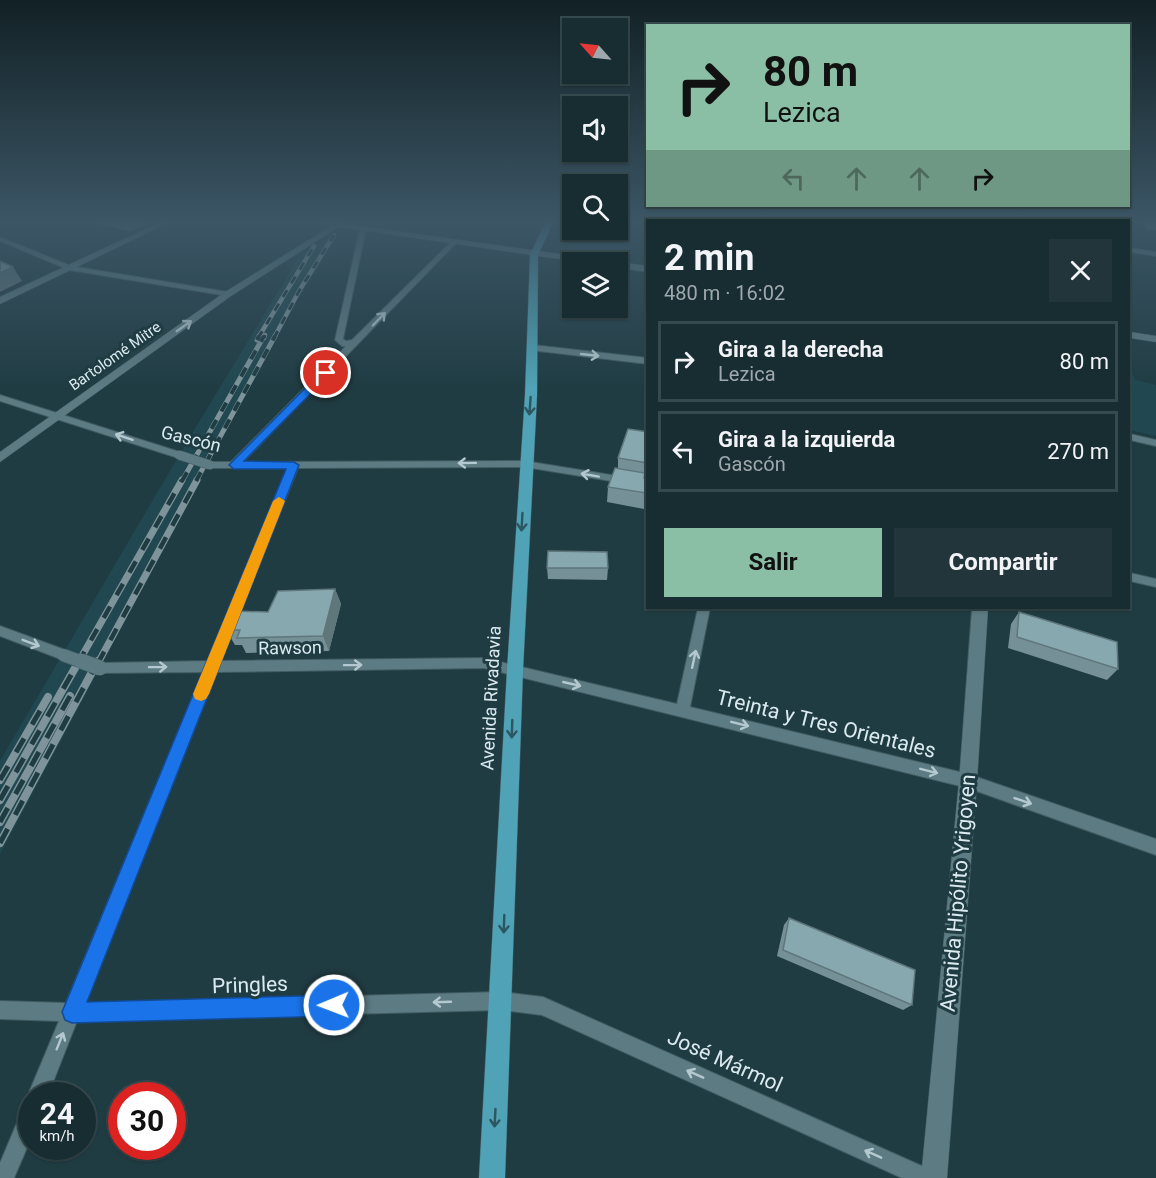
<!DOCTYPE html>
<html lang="es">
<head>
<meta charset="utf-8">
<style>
  :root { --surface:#182d32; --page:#21353a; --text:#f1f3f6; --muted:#9fa8ac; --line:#36494d; --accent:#8abfa5 }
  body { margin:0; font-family:Roboto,sans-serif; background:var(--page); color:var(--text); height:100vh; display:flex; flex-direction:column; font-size:22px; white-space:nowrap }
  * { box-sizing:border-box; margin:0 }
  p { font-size:20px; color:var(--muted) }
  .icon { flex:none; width:33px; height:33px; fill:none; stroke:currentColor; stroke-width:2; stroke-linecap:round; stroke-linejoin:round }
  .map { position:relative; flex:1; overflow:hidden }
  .drawer { position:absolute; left:646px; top:219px; width:484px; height:390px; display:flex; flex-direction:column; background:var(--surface); border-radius:0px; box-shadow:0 2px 4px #0004,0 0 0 2px var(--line) }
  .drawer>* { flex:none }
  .guide { position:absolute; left:646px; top:24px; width:484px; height:183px; border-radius:0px; box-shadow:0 2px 4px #0004,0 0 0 2px var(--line); background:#8abfa5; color:#111; overflow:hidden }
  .needle { width:39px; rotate:297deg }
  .fabs { position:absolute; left:562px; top:18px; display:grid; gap:12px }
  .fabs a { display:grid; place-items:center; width:66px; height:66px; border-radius:0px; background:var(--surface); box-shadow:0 2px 4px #0004,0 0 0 2px var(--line); font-size:30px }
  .speed { position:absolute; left:18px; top:1082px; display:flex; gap:12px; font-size:30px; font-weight:700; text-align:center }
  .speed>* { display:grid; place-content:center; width:78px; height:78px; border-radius:50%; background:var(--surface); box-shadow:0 2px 4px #0004,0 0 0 2px var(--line); line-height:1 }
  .speed small { font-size:15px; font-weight:400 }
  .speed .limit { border:9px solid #d22; background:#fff; color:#111 }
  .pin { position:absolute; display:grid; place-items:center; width:51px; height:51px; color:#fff; margin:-26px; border:3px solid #fff; border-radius:50%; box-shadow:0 2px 6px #0007 }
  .me { position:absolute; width:66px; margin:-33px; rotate:269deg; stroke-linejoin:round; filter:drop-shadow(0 0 4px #0008) }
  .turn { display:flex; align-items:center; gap:21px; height:126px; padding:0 18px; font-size:27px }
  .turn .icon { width:78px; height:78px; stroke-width:2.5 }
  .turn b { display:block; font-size:42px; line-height:51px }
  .lanes { display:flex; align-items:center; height:57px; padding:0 18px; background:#0003; justify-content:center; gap:30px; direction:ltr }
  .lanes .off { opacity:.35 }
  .round { display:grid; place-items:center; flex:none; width:63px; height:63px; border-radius:0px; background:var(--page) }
  .summary { display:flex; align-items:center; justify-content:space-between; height:102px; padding:0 18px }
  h1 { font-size:36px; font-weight:700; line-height:45px }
  .cta { display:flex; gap:12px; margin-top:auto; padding:12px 18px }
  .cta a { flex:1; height:69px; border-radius:0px; background:var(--accent); color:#111; font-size:24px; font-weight:700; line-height:69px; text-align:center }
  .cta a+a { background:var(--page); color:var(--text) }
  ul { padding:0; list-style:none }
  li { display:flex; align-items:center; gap:18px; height:81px; margin:0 12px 9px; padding:0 6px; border:3px solid var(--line); border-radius:0px }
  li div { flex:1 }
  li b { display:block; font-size:22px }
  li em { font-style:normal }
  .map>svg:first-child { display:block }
</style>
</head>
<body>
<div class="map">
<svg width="1156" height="1178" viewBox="0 0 1156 1178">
  <rect width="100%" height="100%" fill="#203c43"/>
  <g fill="#214851">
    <path d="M 342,229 L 286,319 L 0,854 L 0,761 L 184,447 L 300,255 Z"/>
    <path d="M 1130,367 L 1135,380 L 1156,385 L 1156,436 L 1130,430 Z"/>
  </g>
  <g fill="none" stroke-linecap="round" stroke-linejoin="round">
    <g stroke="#415b61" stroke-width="2">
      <g id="minor">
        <path d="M 363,227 L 366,229 L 343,339 L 346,341 L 352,340 L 452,241 L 457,242 L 243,462 L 525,461 L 648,481 L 648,487 L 525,467 L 298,468 L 221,661 L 484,658 L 677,704 L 698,608 L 710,608 L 690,707 L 968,774 L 1156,839 L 1156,855 L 968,788 L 484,668 L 217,672 L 85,1003 L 501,992 L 543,997 L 933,1171 L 936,1178 L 902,1178 L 542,1015 L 501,1010 L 77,1021 L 48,1095 L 32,1095 L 32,1136 L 14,1178 L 0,1178 L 0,1163 L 25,1104 L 31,1102 L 28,1095 L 59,1021 L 0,1019 L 0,1001 L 66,1003 L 203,672 L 100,673 L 95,672 L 93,668 L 95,664 L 100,663 L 208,661 L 288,468 L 210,468 L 205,465 L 210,462 L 231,462 L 346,346 L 342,346 L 335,340 L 360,229 Z"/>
        <path d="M 0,237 L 71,266 L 228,292 L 232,294 L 228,296 L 69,270 L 0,241 Z"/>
        <path d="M 1130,248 L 1156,252 L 1156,256 L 1130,252 Z"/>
        <path d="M 533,345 L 648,358 L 648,364 L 530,350 L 529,348 Z"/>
        <path d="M 0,395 L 183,453 L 184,455 L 179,458 L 175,457 L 0,401 Z"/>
        <path d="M 1130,434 L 1156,440 L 1156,446 L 1130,440 Z"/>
        <path d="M 1130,573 L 1156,579 L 1156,587 L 1130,581 Z"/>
        <path d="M 0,626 L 68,651 L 69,655 L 68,659 L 63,660 L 0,636 Z"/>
      </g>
    </g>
    <g stroke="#415b61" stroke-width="1">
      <path id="tertiary" d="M 336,223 L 345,223 L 231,296 L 0,462 L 0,452 L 225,292 Z"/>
    </g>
    <g stroke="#415b61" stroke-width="1">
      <g id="secondary">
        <path d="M 158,223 L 168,223 L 0,304 L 0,297 Z"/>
        <path d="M 321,223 L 340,223 L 595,259 L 599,262 L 580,262 L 325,225 Z"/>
        <path d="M 617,262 L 618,262 L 648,266 L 648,272 L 618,268 Z"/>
        <path d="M 1130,332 L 1156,336 L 1156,342 L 1130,338 Z"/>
        <path d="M 972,608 L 988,608 L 977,781 L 947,1178 L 921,1178 L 959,781 Z"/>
      </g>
    </g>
    <g stroke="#415b61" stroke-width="1">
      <path id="primary" d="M 545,223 L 553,223 L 538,255 L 537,395 L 523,670 L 505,1178 L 479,1178 L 507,670 L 525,395 L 530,255 Z"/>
    </g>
    <use href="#minor" fill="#5d7b83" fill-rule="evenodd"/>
    <use href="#tertiary" fill="#5d7b83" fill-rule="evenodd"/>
    <use href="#secondary" fill="#5d7b83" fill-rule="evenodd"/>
    <use href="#primary" fill="#50a2b6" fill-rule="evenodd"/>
    <g stroke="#7e949a" stroke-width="4.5">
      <g id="rail-far3">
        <path d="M 258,338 L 314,246"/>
        <path d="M 264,338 L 265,335"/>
        <path d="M 274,338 L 299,291 L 334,235"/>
      </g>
    </g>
    <g stroke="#7e949a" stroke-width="5">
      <g id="rail-far2">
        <path d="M 257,340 L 259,336"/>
        <path d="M 182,481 L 264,336"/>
        <path d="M 196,481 L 275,336"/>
      </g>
    </g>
    <g stroke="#7e949a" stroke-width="7">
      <g id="rail-far1">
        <path d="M 78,663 L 182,480"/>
        <path d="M 98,663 L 197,480"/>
      </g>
    </g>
    <g stroke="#7e949a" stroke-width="8">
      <g id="rail">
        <path d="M 0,780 L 48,697"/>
        <path d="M 0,800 L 79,661"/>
        <path d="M 0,822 L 70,696"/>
        <path d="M 0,843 L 98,661"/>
      </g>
    </g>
    <use href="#rail-far3" stroke="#203c43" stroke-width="3" stroke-dasharray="8" stroke-linecap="butt"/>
    <use href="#rail-far2" stroke="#203c43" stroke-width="4" stroke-dasharray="10" stroke-linecap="butt"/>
    <use href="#rail-far1" stroke="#203c43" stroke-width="4.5" stroke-dasharray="13" stroke-linecap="butt"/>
    <use href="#rail" stroke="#203c43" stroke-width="5" stroke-dasharray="16" stroke-linecap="butt"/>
    <g stroke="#415b61" stroke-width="10" stroke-linecap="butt">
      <path id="minor-bridge-far2" d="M 179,455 L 210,465"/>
    </g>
    <g stroke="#415b61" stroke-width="14" stroke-linecap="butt">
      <path id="minor-bridge-far1" d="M 63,655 L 85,663"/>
    </g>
    <g stroke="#415b61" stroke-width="16" stroke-linecap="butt">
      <path id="minor-bridge" d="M 81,661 L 100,668"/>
    </g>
    <use href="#minor-bridge-far2" stroke="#5d7b83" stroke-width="9"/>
    <use href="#minor-bridge-far1" stroke="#5d7b83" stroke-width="12"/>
    <use href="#minor-bridge" stroke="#5d7b83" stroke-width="15"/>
  </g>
  <g fill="#759097">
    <path d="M 96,223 L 148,223 L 130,231 Z"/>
    <path d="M 1145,223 L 1156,223 L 1156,230 L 1147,229 Z"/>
    <path d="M 648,432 L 648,474 L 647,478 L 648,494 L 644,509 L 607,502 L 608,487 L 618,469 L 618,458 Z"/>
    <path d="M 547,568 L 608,568 L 607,580 L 548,579 Z"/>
    <path d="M 335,589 L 341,604 L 329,651 L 246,653 L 242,645 L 235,645 L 226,630 L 268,612 Z"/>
    <path d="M 1019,612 L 1118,669 L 1107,680 L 1008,648 L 1011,624 Z"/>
    <path d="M 789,918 L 912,1005 L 903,1010 L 777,956 L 784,925 Z"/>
  </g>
  <g fill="#5f767b">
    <path d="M 126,223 L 148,223 L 130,231 Z"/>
    <path d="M 13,267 L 22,281 L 0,292 L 0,273 Z"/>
    <path d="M 648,484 L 648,494 L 644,509 L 646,493 Z"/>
    <path d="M 335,589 L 341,604 L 329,651 L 323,636 Z"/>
  </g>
  <g fill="#88a8b0" stroke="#5f767b" stroke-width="1.5">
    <path d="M 0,261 L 13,267 L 0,273 Z"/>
    <path d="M 628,429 L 648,432 L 648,463 L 618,458 Z"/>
    <path d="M 615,468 L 645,473 L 644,478 L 648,479 L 648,484 L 646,493 L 608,487 Z"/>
    <path d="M 548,551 L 607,552 L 608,568 L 547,568 Z"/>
    <path d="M 335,589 L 323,636 L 237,638 L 240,630 L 226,630 L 235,611 L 268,612 L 278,591 Z"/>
    <path d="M 1019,612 L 1117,642 L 1118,669 L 1017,637 Z"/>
    <path d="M 789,918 L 915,970 L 912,1005 L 783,950 Z"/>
  </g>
  <defs><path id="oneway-shaft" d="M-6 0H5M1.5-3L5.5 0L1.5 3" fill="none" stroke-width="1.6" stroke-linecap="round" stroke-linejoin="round" transform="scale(1.5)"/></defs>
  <g stroke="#b4c9cf">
    <use href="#oneway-shaft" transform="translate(379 319) rotate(-46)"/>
    <use href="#oneway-shaft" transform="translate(184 326) rotate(-35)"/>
    <use href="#oneway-shaft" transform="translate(590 355) rotate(6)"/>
    <use href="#oneway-shaft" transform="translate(124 437) rotate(-162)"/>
    <use href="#oneway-shaft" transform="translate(467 463) rotate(179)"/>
    <use href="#oneway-shaft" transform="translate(590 475) rotate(-170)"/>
    <use href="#oneway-shaft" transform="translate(31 643) rotate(21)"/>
    <use href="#oneway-shaft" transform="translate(694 659) rotate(-78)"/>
    <use href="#oneway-shaft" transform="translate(353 665) rotate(-1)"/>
    <use href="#oneway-shaft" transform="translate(158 667) rotate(-1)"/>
    <use href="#oneway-shaft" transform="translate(572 684) rotate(13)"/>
    <use href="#oneway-shaft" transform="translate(740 724) rotate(14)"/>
    <use href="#oneway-shaft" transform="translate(929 771) rotate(14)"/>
    <use href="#oneway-shaft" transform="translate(1023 801) rotate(19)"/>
    <use href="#oneway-shaft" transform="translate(442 1002) rotate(178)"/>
    <use href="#oneway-shaft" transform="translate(60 1041) rotate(-68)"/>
    <use href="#oneway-shaft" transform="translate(695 1074) rotate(-156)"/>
    <use href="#oneway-shaft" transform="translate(873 1154) rotate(-156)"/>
  </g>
  <g stroke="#2c5660">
    <use href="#oneway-shaft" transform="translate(530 406) rotate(94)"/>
    <use href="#oneway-shaft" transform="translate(522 522) rotate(93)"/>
    <use href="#oneway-shaft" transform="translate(512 729) rotate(92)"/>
    <use href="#oneway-shaft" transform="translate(504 924) rotate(92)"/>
    <use href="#oneway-shaft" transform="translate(495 1118) rotate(93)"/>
  </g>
  <linearGradient id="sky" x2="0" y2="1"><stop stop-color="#122125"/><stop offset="0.57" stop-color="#3c5666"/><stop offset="1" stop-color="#3c5666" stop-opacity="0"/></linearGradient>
  <rect width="1156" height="388" fill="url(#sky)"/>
  <path fill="#1a73e8" stroke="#114b97" stroke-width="1.5" d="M 322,371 L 331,373 L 244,461 L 294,462 L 299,465 L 87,1002 L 334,995 L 341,998 L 344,1005 L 341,1013 L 334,1016 L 72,1023 L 65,1020 L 62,1012 L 286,469 L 234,469 L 229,465 Z"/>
  <path fill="#f59e0b" d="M 279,497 L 285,501 L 209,694 L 206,699 L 201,701 L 195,699 L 193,694 L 273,501 Z"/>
  <g text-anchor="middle" stroke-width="6" stroke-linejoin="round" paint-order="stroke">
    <g font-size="15" fill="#daeaef" stroke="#203c43">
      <text transform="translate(115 356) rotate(-35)" y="5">Bartolomé Mitre</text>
    </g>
    <g font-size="18" fill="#daeaef" stroke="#203c43">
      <text transform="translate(191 439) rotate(14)" y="6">Gascón</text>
      <text transform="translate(290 648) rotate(-1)" y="6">Rawson</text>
      <text transform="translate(491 698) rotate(-87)" y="6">Avenida Rivadavia</text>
    </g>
    <g font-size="21" fill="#daeaef" stroke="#203c43">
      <text transform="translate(826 724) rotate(14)" y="7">Treinta y Tres Orientales</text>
      <text transform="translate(958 893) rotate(-85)" y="7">Avenida Hipólito Yrigoyen</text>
      <text transform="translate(250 985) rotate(-2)" y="7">Pringles</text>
      <text transform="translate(725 1061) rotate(24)" y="7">José Mármol</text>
    </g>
  </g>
</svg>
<div class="fabs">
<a><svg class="needle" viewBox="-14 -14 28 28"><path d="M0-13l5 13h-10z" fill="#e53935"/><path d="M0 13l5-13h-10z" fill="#9fa8ac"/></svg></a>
<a><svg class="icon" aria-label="sound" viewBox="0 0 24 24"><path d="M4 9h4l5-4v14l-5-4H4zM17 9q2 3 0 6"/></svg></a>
<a><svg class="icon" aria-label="search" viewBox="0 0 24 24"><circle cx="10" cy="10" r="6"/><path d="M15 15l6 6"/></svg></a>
<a><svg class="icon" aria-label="layers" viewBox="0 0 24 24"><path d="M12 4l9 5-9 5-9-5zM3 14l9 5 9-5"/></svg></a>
</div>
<div class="speed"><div>24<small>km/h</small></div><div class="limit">30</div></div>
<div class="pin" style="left:326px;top:373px;background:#d93025"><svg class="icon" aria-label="arrive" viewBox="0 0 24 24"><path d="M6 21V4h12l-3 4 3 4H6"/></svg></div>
<svg class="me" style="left:334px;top:1005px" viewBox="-20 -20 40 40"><circle r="17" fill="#1a73e8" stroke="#fff" stroke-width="3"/><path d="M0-11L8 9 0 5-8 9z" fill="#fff"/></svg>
<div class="guide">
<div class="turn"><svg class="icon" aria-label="right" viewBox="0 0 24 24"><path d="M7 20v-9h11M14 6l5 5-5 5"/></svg><div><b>80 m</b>Lezica</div></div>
<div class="lanes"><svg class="icon off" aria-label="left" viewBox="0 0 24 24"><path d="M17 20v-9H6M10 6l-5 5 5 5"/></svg><svg class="icon off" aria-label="ahead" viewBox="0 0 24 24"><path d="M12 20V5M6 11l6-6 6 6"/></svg><svg class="icon off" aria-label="ahead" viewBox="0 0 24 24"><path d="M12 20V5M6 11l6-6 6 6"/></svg><svg class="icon" aria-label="right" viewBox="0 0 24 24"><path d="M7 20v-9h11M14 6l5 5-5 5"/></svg></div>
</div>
<section class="drawer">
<div class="summary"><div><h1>2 min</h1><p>480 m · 16:02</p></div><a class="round"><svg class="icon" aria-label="close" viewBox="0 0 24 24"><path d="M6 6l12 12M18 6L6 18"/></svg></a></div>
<ul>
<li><svg class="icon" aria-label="right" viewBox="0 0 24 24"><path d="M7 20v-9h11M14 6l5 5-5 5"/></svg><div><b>Gira a la derecha</b><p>Lezica</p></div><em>80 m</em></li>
<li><svg class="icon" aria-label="left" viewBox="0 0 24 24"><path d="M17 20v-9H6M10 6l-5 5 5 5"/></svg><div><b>Gira a la izquierda</b><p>Gascón</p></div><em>270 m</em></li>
</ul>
<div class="cta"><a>Salir</a><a>Compartir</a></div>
</section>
</div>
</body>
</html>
